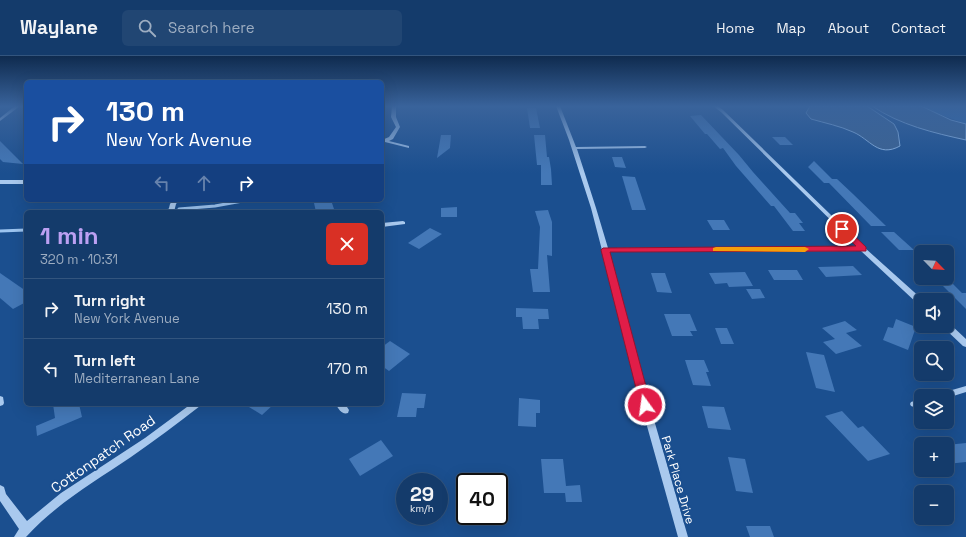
<!DOCTYPE html>
<html lang="en">
<head>
<meta charset="utf-8">
<style>
  :root { --surface:#143b6b; --page:#214673; --text:#f1f3f6; --muted:#9dadc1; --line:#33557e; --accent:#bca0f2 }
  body { margin:0; font-family:"Space Grotesk",sans-serif; background:var(--page); color:var(--text); height:100vh; display:flex; flex-direction:column; font-size:15px; white-space:nowrap }
  * { box-sizing:border-box; margin:0 }
  p { font-size:13px; color:var(--muted) }
  .icon { flex:none; width:22px; height:22px; fill:none; stroke:currentColor; stroke-width:2; stroke-linecap:round; stroke-linejoin:round }
  .map { position:relative; flex:1; overflow:hidden }
  .details { position:absolute; left:24px; top:154px; width:360px; height:196px; display:flex; flex-direction:column; background:var(--surface); border-radius:6px; box-shadow:0 4px 16px #0002,0 0 0 1px var(--line) }
  .details>* { flex:none }
  .guide { position:absolute; left:24px; top:24px; width:360px; height:122px; border-radius:6px; box-shadow:0 4px 16px #0002,0 0 0 1px var(--line); background:#1a4fa0; color:#fff; overflow:hidden }
  .needle { width:26px; rotate:115deg }
  .tools { position:absolute; left:914px; top:189px; display:grid; gap:8px }
  .tools a { display:grid; place-items:center; width:40px; height:40px; border-radius:6px; background:var(--surface); box-shadow:0 4px 16px #0002,0 0 0 1px var(--line); font-size:20px }
  .speed { position:absolute; left:396px; top:417px; display:flex; gap:8px; font-size:20px; font-weight:700; text-align:center }
  .speed>* { display:grid; place-content:center; width:52px; height:52px; border-radius:50%; background:var(--surface); box-shadow:0 4px 16px #0002,0 0 0 1px var(--line); line-height:1 }
  .speed small { font-size:10px; font-weight:400 }
  .speed .limit { border:2px solid #111; border-radius:6px; background:#fff; color:#111 }
  .pin { position:absolute; display:grid; place-items:center; width:34px; height:34px; color:#fff; margin:-17px; border:2px solid #fff; border-radius:50%; box-shadow:0 1px 4px #0007 }
  .me { position:absolute; width:44px; margin:-22px; rotate:346deg; stroke-linejoin:round; filter:drop-shadow(0 0 3px #0008) }
  .turn { display:flex; align-items:center; gap:14px; height:84px; padding:0 16px; font-size:18px }
  .turn .icon { width:52px; height:52px; stroke-width:2.5 }
  .turn b { display:block; font-size:28px; line-height:34px }
  .lanes { display:flex; align-items:center; height:38px; padding:0 16px; background:#0003; justify-content:center; gap:20px; direction:ltr }
  .lanes .off { opacity:.35 }
  .round { display:grid; place-items:center; flex:none; width:42px; height:42px; border-radius:6px; background:var(--page) }
  .overview { display:flex; align-items:center; justify-content:space-between; height:68px; padding:0 16px }
  h1 { font-size:24px; font-weight:600; line-height:30px; color:var(--accent) }
  ul { padding:0; list-style:none }
  li { display:flex; align-items:center; gap:12px; height:60px; padding:0 16px; border-top:1px solid var(--line) }
  li div { flex:1 }
  li b { display:block; font-size:15px }
  li em { font-style:normal }
  header { display:flex; align-items:center; gap:24px; box-sizing:border-box; height:56px; padding:0 20px; background:var(--surface); border-bottom:1px solid var(--line) }
  header strong { font-size:19px }
  nav { display:flex; gap:22px; margin-inline-start:auto; font-size:14px }
  .search { width:280px; height:36px; background:var(--page); display:flex; align-items:center; gap:10px; box-sizing:border-box; padding:0 14px; border-radius:6px; color:var(--muted); font-size:15px }
  .map>svg:first-child { display:block }
</style>
</head>
<body>
<header>
<strong>Waylane</strong>
<div class="search"><svg class="icon" aria-label="search" viewBox="0 0 24 24"><circle cx="10" cy="10" r="6"/><path d="M15 15l6 6"/></svg>Search here</div>
<nav><a>Home</a><a>Map</a><a>About</a><a>Contact</a></nav>
</header>
<div class="map">
<svg width="966" height="481" viewBox="0 0 966 481">
  <rect width="100%" height="100%" fill="#1b4f8f"/>
  <path fill="#2e69ad" d="M 917,50 L 966,50 L 966,68 Z"/>
  <g fill="#3c6290" stroke="#9cc4f0">
    <path d="M 810,50 L 867,50 L 894,68 L 898,76 L 900,90 C 878,102 870,83 853,76 C 840,70 825,67 811,63 L 806,57 Z"/>
    <path d="M 872,50 L 921,50 L 951,64 L 966,68 L 966,84 C 934,77 900,69 872,50 Z"/>
  </g>
  <g fill="none" stroke-linecap="round" stroke-linejoin="round">
    <g stroke="#9cc4f0" stroke-width="3">
      <path d="M 179,153 L 215,150 L 248,144"/>
      <path d="M 161,156 L 170,154"/>
      <path d="M 0,175 L 26,174"/>
    </g>
  </g>
  <g fill="#4478b7">
    <path d="M 527,52 L 536,52 L 540,72 L 530,72 Z"/>
    <path d="M 701,59 L 739,99 L 753,116 L 790,157 L 795,157 L 803,167 L 799,167 L 805,175 L 793,175 L 774,150 L 771,150 L 736,110 L 723,92 L 720,93 L 707,78 L 705,78 L 690,60 Z"/>
    <path d="M 441,79 L 451,79 L 450,92 L 437,102 Z"/>
    <path d="M 534,79 L 545,79 L 547,101 L 549,101 L 551,113 L 552,129 L 541,129 L 541,109 L 537,109 Z"/>
    <path d="M 772,81 L 785,81 L 793,89 L 780,89 Z"/>
    <path d="M 0,85 L 23,108 L 3,106 L 0,103 Z"/>
    <path d="M 612,101 L 622,101 L 626,112 L 615,111 Z"/>
    <path d="M 814,105 L 832,123 L 837,123 L 853,138 L 886,170 L 871,170 L 829,127 L 824,127 L 808,111 Z"/>
    <path d="M 622,120 L 635,121 L 646,154 L 632,154 Z"/>
    <path d="M 331,144 L 334,153 L 326,155 L 327,156 L 316,156 L 314,147 Z"/>
    <path d="M 457,151 L 457,161 L 441,161 L 441,152 Z"/>
    <path d="M 548,154 L 552,166 L 552,200 L 547,199 L 550,236 L 533,236 L 530,213 L 538,213 L 540,171 L 535,155 Z"/>
    <path d="M 707,164 L 724,164 L 730,174 L 713,174 Z"/>
    <path d="M 430,172 L 442,178 L 419,193 L 408,187 Z"/>
    <path d="M 881,176 L 894,176 L 914,194 L 899,194 Z"/>
    <path d="M 853,210 L 862,219 L 826,221 L 818,211 Z"/>
    <path d="M 768,214 L 797,214 L 803,224 L 774,224 Z"/>
    <path d="M 745,216 L 753,230 L 729,231 L 727,227 L 715,228 L 709,217 Z"/>
    <path d="M 0,217 L 26,235 L 26,246 L 13,253 L 0,242 Z"/>
    <path d="M 651,217 L 665,217 L 672,237 L 657,236 Z"/>
    <path d="M 935,222 L 947,222 L 962,237 L 966,237 L 966,253 Z"/>
    <path d="M 746,233 L 760,233 L 765,242 L 752,243 Z"/>
    <path d="M 516,252 L 548,253 L 549,263 L 538,263 L 539,273 L 523,273 L 522,261 L 516,261 Z"/>
    <path d="M 664,258 L 690,258 L 697,275 L 690,275 L 693,280 L 672,280 Z"/>
    <path d="M 896,263 L 916,271 L 908,294 L 883,284 L 888,271 L 893,272 Z"/>
    <path d="M 845,265 L 857,274 L 846,277 L 862,290 L 836,298 L 823,286 L 835,283 L 822,272 Z"/>
    <path d="M 715,272 L 727,272 L 734,288 L 721,288 Z"/>
    <path d="M 390,285 L 410,298 L 389,315 L 382,310 L 382,291 Z"/>
    <path d="M 806,296 L 824,299 L 835,336 L 816,332 Z"/>
    <path d="M 685,304 L 704,304 L 709,316 L 706,316 L 711,330 L 693,329 Z"/>
    <path d="M 402,337 L 426,338 L 424,352 L 417,352 L 416,361 L 397,361 Z"/>
    <path d="M 519,342 L 540,344 L 540,357 L 536,357 L 536,371 L 518,370 Z"/>
    <path d="M 53,348 L 79,348 L 82,361 L 37,380 L 36,370 L 55,362 Z"/>
    <path d="M 244,348 L 274,348 L 262,359 Z"/>
    <path d="M 702,350 L 724,351 L 731,374 L 708,372 Z"/>
    <path d="M 842,355 L 858,372 L 863,370 L 890,398 L 868,405 L 825,360 Z"/>
    <path d="M 381,384 L 393,400 L 360,420 L 349,403 Z"/>
    <path d="M 966,387 L 966,406 L 947,408 L 947,389 Z"/>
    <path d="M 728,401 L 745,403 L 753,437 L 736,435 Z"/>
    <path d="M 541,403 L 563,403 L 566,430 L 580,429 L 582,446 L 566,446 L 565,437 L 544,437 Z"/>
    <path d="M 746,470 L 770,470 L 774,481 L 750,481 Z"/>
  </g>
  <g fill="none" stroke-linecap="round" stroke-linejoin="round">
    <g fill="#a9c9ee" fill-rule="evenodd">
      <path d="M 15,50 L 20,50 L 0,65 L 0,62 Z"/>
      <path d="M 392,50 L 396,50 L 396,61 L 400,71 L 393,83 L 389,85 L 409,90 L 409,92 L 385,86 L 382,87 L 382,84 L 389,81 L 396,71 L 391,61 Z"/>
      <path d="M 556,50 L 560,50 L 576,91 L 645,90 L 647,91 L 645,92 L 577,93 L 596,152 L 608,192 L 858,191 L 721,56 L 713,50 L 718,50 L 723,54 L 865,192 L 923,244 L 921,244 L 921,248 L 918,248 L 861,195 L 609,196 L 643,326 L 688,481 L 678,481 L 640,345 L 609,221 L 591,152 L 569,84 Z"/>
      <rect x="0" y="124" width="26" height="4"/>
      <path d="M 173,144 L 179,144 L 176,148 L 174,156 L 168,156 L 170,148 Z"/>
      <path d="M 403,165 L 405,166 L 405,168 L 382,171 L 382,167 Z"/>
      <path d="M 947,267 L 950,268 L 966,283 L 966,291 L 963,290 L 944,272 L 943,270 L 947,270 Z"/>
      <path d="M 966,330 L 966,336 L 947,342 L 947,340 L 937,340 L 938,338 Z"/>
      <path d="M 0,340 L 3,341 L 4,347 L 3,349 L 0,350 Z"/>
      <path d="M 921,343 L 921,349 L 914,351 L 911,350 L 910,348 L 911,346 Z"/>
      <path d="M 191,348 L 201,348 L 200,350 C 177,368 154,385 131,401 C 94,426 56,448 26,481 L 14,481 L 19,473 L 0,445 L 0,429 L 4,431 L 6,438 L 27,465 L 61,437 L 145,382 Z"/>
      <path d="M 336,348 L 345,348 L 349,354 L 348,357 C 342,359 338,353 336,348 Z"/>
    </g>
  </g>
  <linearGradient id="sky" x2="0" y2="1"><stop stop-color="#0f2b4f"/><stop offset="0.43" stop-color="#39639b"/><stop offset="1" stop-color="#39639b" stop-opacity="0"/></linearGradient>
  <rect width="966" height="117" fill="url(#sky)"/>
  <path fill="#e11d48" stroke="#92132f" d="M 840,171 L 845,171 L 866,191 L 866,195 L 610,196 L 651,349 L 649,352 L 645,353 L 641,352 L 601,194 L 603,192 L 856,190 L 840,175 Z"/>
  <path fill="#f59e0b" d="M 716,191 L 805,191 L 809,193 L 805,196 L 713,195 L 713,192 Z"/>
  <g text-anchor="middle" stroke-width="4" stroke-linejoin="round" paint-order="stroke">
    <g font-size="12" fill="#fff" stroke="#1b4f8f">
      <text transform="translate(678 424) rotate(74)" y="4">Park Place Drive</text>
    </g>
    <g font-size="14" fill="#fff" stroke="#1b4f8f">
      <text transform="translate(103 398) rotate(-35)" y="5">Cottonpatch Road</text>
    </g>
  </g>
</svg>
<div class="tools">
<a><svg class="needle" viewBox="-14 -14 28 28"><path d="M0-13l5 13h-10z" fill="#e53935"/><path d="M0 13l5-13h-10z" fill="#9dadc1"/></svg></a>
<a><svg class="icon" aria-label="sound" viewBox="0 0 24 24"><path d="M4 9h4l5-4v14l-5-4H4zM17 9q2 3 0 6"/></svg></a>
<a><svg class="icon" aria-label="search" viewBox="0 0 24 24"><circle cx="10" cy="10" r="6"/><path d="M15 15l6 6"/></svg></a>
<a><svg class="icon" aria-label="layers" viewBox="0 0 24 24"><path d="M12 4l9 5-9 5-9-5zM3 14l9 5 9-5"/></svg></a>
<a>+</a>
<a>−</a>
</div>
<div class="speed"><div>29<small>km/h</small></div><div class="limit">40</div></div>
<div class="pin" style="left:842px;top:173px;background:#d93025"><svg class="icon" aria-label="arrive" viewBox="0 0 24 24"><path d="M6 21V4h12l-3 4 3 4H6"/></svg></div>
<svg class="me" style="left:645px;top:349px" viewBox="-20 -20 40 40"><circle r="17" fill="#e11d48" stroke="#fff" stroke-width="3"/><path d="M0-11L8 9 0 5-8 9z" fill="#fff"/></svg>
<div class="guide">
<div class="turn"><svg class="icon" aria-label="right" viewBox="0 0 24 24"><path d="M7 20v-9h11M14 6l5 5-5 5"/></svg><div><b>130 m</b>New York Avenue</div></div>
<div class="lanes"><svg class="icon off" aria-label="left" viewBox="0 0 24 24"><path d="M17 20v-9H6M10 6l-5 5 5 5"/></svg><svg class="icon off" aria-label="ahead" viewBox="0 0 24 24"><path d="M12 20V5M6 11l6-6 6 6"/></svg><svg class="icon" aria-label="right" viewBox="0 0 24 24"><path d="M7 20v-9h11M14 6l5 5-5 5"/></svg></div>
</div>
<section class="details">
<div class="overview"><div><h1>1 min</h1><p>320 m · 10:31</p></div><a class="round" style="background:#d93025;color:#fff"><svg class="icon" aria-label="close" viewBox="0 0 24 24"><path d="M6 6l12 12M18 6L6 18"/></svg></a></div>
<ul>
<li><svg class="icon" aria-label="right" viewBox="0 0 24 24"><path d="M7 20v-9h11M14 6l5 5-5 5"/></svg><div><b>Turn right</b><p>New York Avenue</p></div><em>130 m</em></li>
<li><svg class="icon" aria-label="left" viewBox="0 0 24 24"><path d="M17 20v-9H6M10 6l-5 5 5 5"/></svg><div><b>Turn left</b><p>Mediterranean Lane</p></div><em>170 m</em></li>
</ul>
</section>
</div>
</body>
</html>
